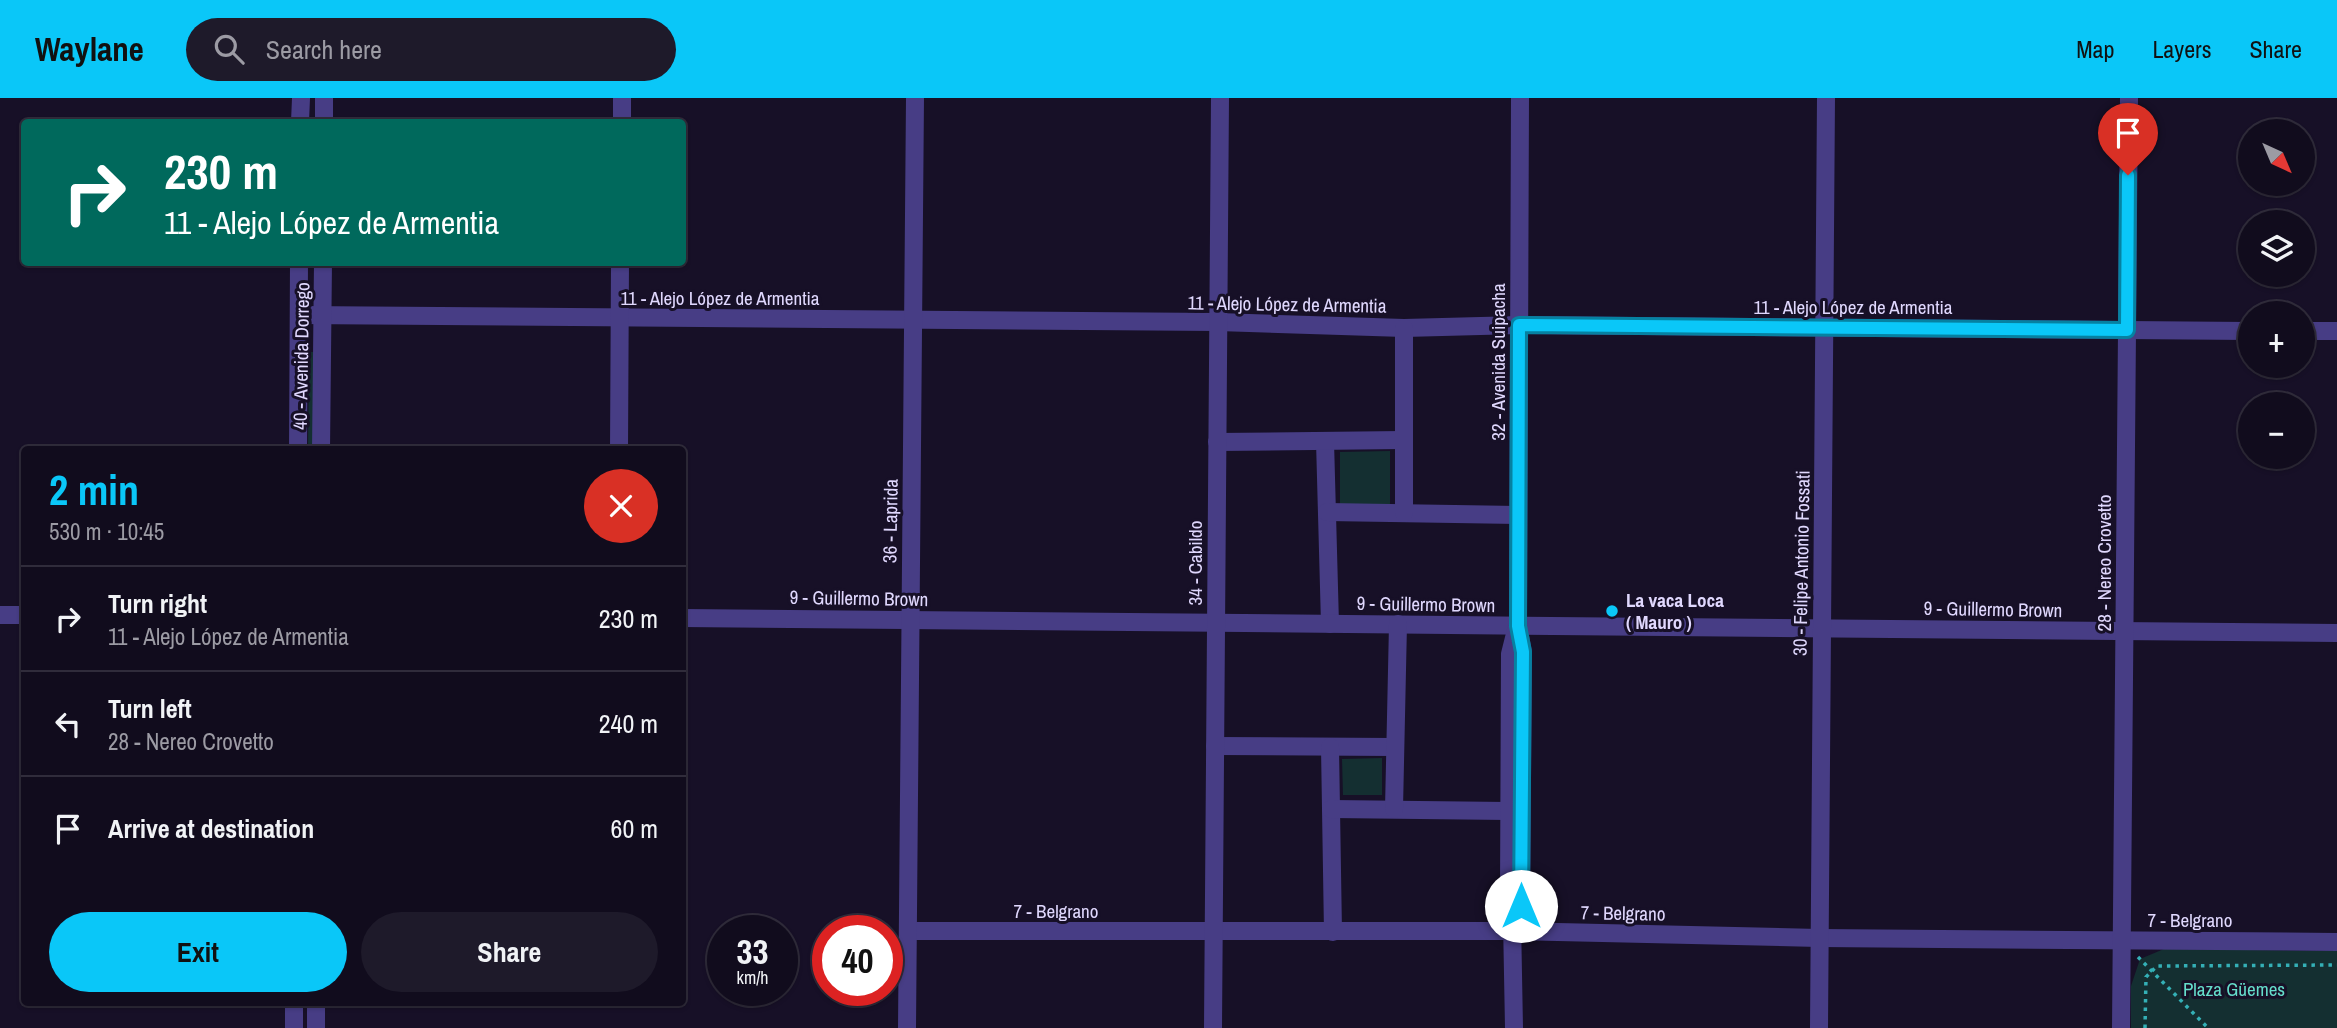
<!DOCTYPE html>
<html lang="en">
<head>
<meta charset="utf-8">
<style>
  :root { --surface:#110c1d; --page:#1e1a2a; --text:#f1f3f6; --muted:#9c9ba4; --line:#302c3b; --accent:#0ac7f8 }
  body { margin:0; font-family:"Archivo Narrow",sans-serif; background:var(--page); color:var(--text); height:100vh; display:flex; flex-direction:column; font-size:26px; white-space:nowrap }
  * { box-sizing:border-box; margin:0 }
  p { font-size:23px; color:var(--muted) }
  .icon { flex:none; width:38px; height:38px; fill:none; stroke:currentColor; stroke-width:2; stroke-linecap:round; stroke-linejoin:round }
  .map { position:relative; flex:1; overflow:hidden }
  .side { position:absolute; left:21px; top:348px; width:665px; height:560px; display:flex; flex-direction:column; background:var(--surface); border-radius:7px; box-shadow:0 2px 5px #0004,0 0 0 2px var(--line) }
  .side>* { flex:none }
  .banner { position:absolute; left:21px; top:21px; width:665px; height:147px; border-radius:7px; box-shadow:0 2px 5px #0004,0 0 0 2px var(--line); background:#00695c; color:#fff; overflow:hidden }
  .needle { width:46px; rotate:136deg }
  .controls { position:absolute; left:2238px; top:21px; display:grid; gap:14px }
  .controls a { display:grid; place-items:center; width:77px; height:77px; border-radius:50%; background:var(--surface); box-shadow:0 2px 5px #0004,0 0 0 2px var(--line); font-size:35px }
  .speed { position:absolute; left:707px; top:817px; display:flex; gap:14px; font-size:35px; font-weight:700; text-align:center }
  .speed>* { display:grid; place-content:center; width:91px; height:91px; border-radius:50%; background:var(--surface); box-shadow:0 2px 5px #0004,0 0 0 2px var(--line); line-height:1 }
  .speed small { font-size:18px; font-weight:400 }
  .speed .limit { border:10px solid #d22; background:#fff; color:#111 }
  .pin { position:absolute; display:grid; place-items:center; width:60px; height:60px; color:#fff; margin:-72px -30px; border-radius:50% 50% 50% 0; rotate:-45deg; box-shadow:0 0 7px #0007 }
  .pin .icon { rotate:45deg }
  .me { position:absolute; width:77px; margin:-38px; rotate:0deg; stroke-linejoin:round; filter:drop-shadow(0 0 5px #0008) }
  .turn { display:flex; align-items:center; gap:24px; height:147px; padding:0 28px; font-size:32px }
  .turn .icon { width:91px; height:91px; stroke-width:2.5 }
  .turn b { display:block; font-size:49px; line-height:60px }
  .round { display:grid; place-items:center; flex:none; width:74px; height:74px; border-radius:37px; background:var(--page) }
  .overview { display:flex; align-items:center; justify-content:space-between; height:119px; padding:0 28px }
  h1 { font-size:42px; font-weight:800; line-height:52px; color:var(--accent) }
  .cta { display:flex; gap:14px; margin-top:auto; padding:14px 28px }
  .cta a { flex:1; height:80px; border-radius:42px; background:var(--accent); color:#111; font-size:28px; font-weight:800; line-height:80px; text-align:center }
  .cta a+a { background:var(--page); color:var(--text) }
  ul { padding:0; list-style:none }
  li { display:flex; align-items:center; gap:21px; height:105px; padding:0 28px; border-top:2px solid var(--line) }
  li div { flex:1 }
  li b { display:block; font-size:26px }
  li em { font-style:normal }
  header { display:flex; align-items:center; gap:42px; box-sizing:border-box; height:98px; padding:0 35px; background:var(--accent); color:#111 }
  header strong { font-size:33px }
  nav { display:flex; gap:38px; margin-inline-start:auto; font-size:24px }
  .search { width:490px; height:63px; background:var(--page); display:flex; align-items:center; gap:18px; box-sizing:border-box; padding:0 24px; border-radius:38px; color:var(--muted); font-size:26px }
  .map>svg:first-child { display:block }
</style>
</head>
<body>
<header>
<strong>Waylane</strong>
<div class="search"><svg class="icon" aria-label="search" viewBox="0 0 24 24"><circle cx="10" cy="10" r="6"/><path d="M15 15l6 6"/></svg>Search here</div>
<nav><a>Map</a><a>Layers</a><a>Share</a></nav>
</header>
<div class="map">
<svg width="2337" height="930" viewBox="0 0 2337 930">
  <rect width="100%" height="100%" fill="#171027"/>
  <g fill="#142f31">
    <path d="M 309,254 L 314,254 L 313,352 L 308,352 Z"/>
    <path d="M 1390,353 L 1390,406 L 1340,407 L 1340,354 Z"/>
    <path d="M 1382,660 L 1382,697 L 1343,697 L 1342,661 Z"/>
    <path d="M 2164,851 L 2337,853 L 2337,930 L 2131,930 L 2131,888 L 2140,861 Z"/>
  </g>
  <g fill="none" stroke-linecap="round" stroke-linejoin="round">
    <g stroke="#34b0b6" stroke-width="3.5" stroke-dasharray="3.5 5" stroke-linecap="butt">
      <path d="M 2138,859 L 2208,930"/>
      <path d="M 2145,930 L 2146,879 L 2157,868 L 2337,867"/>
    </g>
    <g stroke="#473d85" stroke-width="18">
      <path d="M 300,24 L 301,0"/>
      <path d="M 324,24 L 324,0"/>
      <path d="M 622,24 L 622,0"/>
      <path d="M 299,217 L 1218,224 L 1404,230 L 1519,227 L 2250,233"/>
      <path d="M 2303,233 L 2337,233"/>
      <path d="M 1325,343 L 1330,526"/>
      <path d="M 1217,344 L 1403,342"/>
      <path d="M 298,352 L 299,164"/>
      <path d="M 321,352 L 323,164"/>
      <path d="M 619,352 L 620,164"/>
      <path d="M 1327,414 L 1518,417"/>
      <path d="M 1404,415 L 1404,230"/>
      <path d="M 0,517 L 24,517"/>
      <path d="M 682,520 L 2337,535"/>
      <path d="M 1215,648 L 1394,649"/>
      <path d="M 1330,649 L 1333,834"/>
      <path d="M 1331,711 L 1508,713"/>
      <path d="M 1394,711 L 1398,526"/>
      <path d="M 1509,794 L 1510,556 L 1516,532"/>
      <path d="M 1512,822 L 1514,930"/>
      <path d="M 908,833 L 1514,833 L 1819,840 L 2337,844"/>
      <path d="M 1514,833 L 1521,808 L 1523,554 L 1518,528 L 1520,0"/>
      <path d="M 294,930 L 294,905"/>
      <path d="M 316,930 L 316,905"/>
      <path d="M 907,930 L 915,0"/>
      <path d="M 1213,930 L 1220,0"/>
      <path d="M 1819,930 L 1826,0"/>
      <path d="M 2121,930 L 2129,0"/>
    </g>
  </g>
  <g fill="none" stroke-linecap="round" stroke-linejoin="round">
    <g stroke="#0681a1" stroke-width="18">
      <path id="route" d="M 1521,808 L 1523,554 L 1518,528 L 1519,227 L 2127,232 L 2128,77"/>
    </g>
    <use href="#route" stroke="#0ac7f8" stroke-width="12"/>
  </g>
  <circle fill="#0ac7f8" stroke="#171027" stroke-width="2.5" cx="1612" cy="513" r="7"/>
  <g text-anchor="middle" stroke-width="6" stroke-linejoin="round" paint-order="stroke">
    <g font-size="19" fill="#e0d8fe" stroke="#171027">
      <text x="720" y="207">11 - Alejo López de Armentia</text>
      <text transform="translate(1287 206) rotate(1)" y="7">11 - Alejo López de Armentia</text>
      <text x="1853" y="216">11 - Alejo López de Armentia</text>
      <text transform="translate(301 258) rotate(-89)" y="7">40 - Avenida Dorrego</text>
      <text transform="translate(1498 264) rotate(-90)" y="7">32 - Avenida Suipacha</text>
      <text transform="translate(890 423) rotate(-89)" y="7">36 - Laprida</text>
      <text transform="translate(1195 465) rotate(-90)" y="7">34 - Cabildo</text>
      <text transform="translate(1801 465) rotate(-89)" y="7">30 - Felipe Antonio Fossati</text>
      <text transform="translate(2104 465) rotate(-90)" y="7">28 - Nereo Crovetto</text>
      <text transform="translate(859 500) rotate(1)" y="7">9 - Guillermo Brown</text>
      <text transform="translate(1426 506) rotate(1)" y="7">9 - Guillermo Brown</text>
      <text transform="translate(1993 511) rotate(1)" y="7">9 - Guillermo Brown</text>
      <text x="1056" y="820">7 - Belgrano</text>
      <text transform="translate(1623 815) rotate(1)" y="7">7 - Belgrano</text>
      <text x="2190" y="829">7 - Belgrano</text>
    </g>
    <g font-size="19" font-weight="bold" fill="#e0d8fe" stroke="#171027" text-anchor="start">
      <text x="1626" y="509">La vaca Loca<tspan x="1626" dy="22">( Mauro )</tspan></text>
    </g>
    <g font-size="19" fill="#65ddcb" stroke="#171027">
      <text x="2234" y="898">Plaza Güemes</text>
    </g>
  </g>
</svg>
<div class="controls">
<a><svg class="needle" viewBox="-14 -14 28 28"><path d="M0-13l5 13h-10z" fill="#e53935"/><path d="M0 13l5-13h-10z" fill="#9c9ba4"/></svg></a>
<a><svg class="icon" aria-label="layers" viewBox="0 0 24 24"><path d="M12 4l9 5-9 5-9-5zM3 14l9 5 9-5"/></svg></a>
<a>+</a>
<a>−</a>
</div>
<div class="speed"><div>33<small>km/h</small></div><div class="limit">40</div></div>
<div class="pin" style="left:2128px;top:77px;background:#d93025"><svg class="icon" aria-label="arrive" viewBox="0 0 24 24"><path d="M6 21V4h12l-3 4 3 4H6"/></svg></div>
<svg class="me" style="left:1521px;top:808px" viewBox="-20 -20 40 40"><circle r="19" fill="#fff"/><path d="M0-13L10 11 0 6-10 11z" fill="#0ac7f8"/></svg>
<div class="banner">
<div class="turn"><svg class="icon" aria-label="right" viewBox="0 0 24 24"><path d="M7 20v-9h11M14 6l5 5-5 5"/></svg><div><b>230 m</b>11 - Alejo López de Armentia</div></div>
</div>
<section class="side">
<div class="overview"><div><h1>2 min</h1><p>530 m · 10:45</p></div><a class="round" style="background:#d93025;color:#fff"><svg class="icon" aria-label="close" viewBox="0 0 24 24"><path d="M6 6l12 12M18 6L6 18"/></svg></a></div>
<ul>
<li><svg class="icon" aria-label="right" viewBox="0 0 24 24"><path d="M7 20v-9h11M14 6l5 5-5 5"/></svg><div><b>Turn right</b><p>11 - Alejo López de Armentia</p></div><em>230 m</em></li>
<li><svg class="icon" aria-label="left" viewBox="0 0 24 24"><path d="M17 20v-9H6M10 6l-5 5 5 5"/></svg><div><b>Turn left</b><p>28 - Nereo Crovetto</p></div><em>240 m</em></li>
<li><svg class="icon" aria-label="arrive" viewBox="0 0 24 24"><path d="M6 21V4h12l-3 4 3 4H6"/></svg><div><b>Arrive at destination</b></div><em>60 m</em></li>
</ul>
<div class="cta"><a>Exit</a><a>Share</a></div>
</section>
</div>
</body>
</html>
